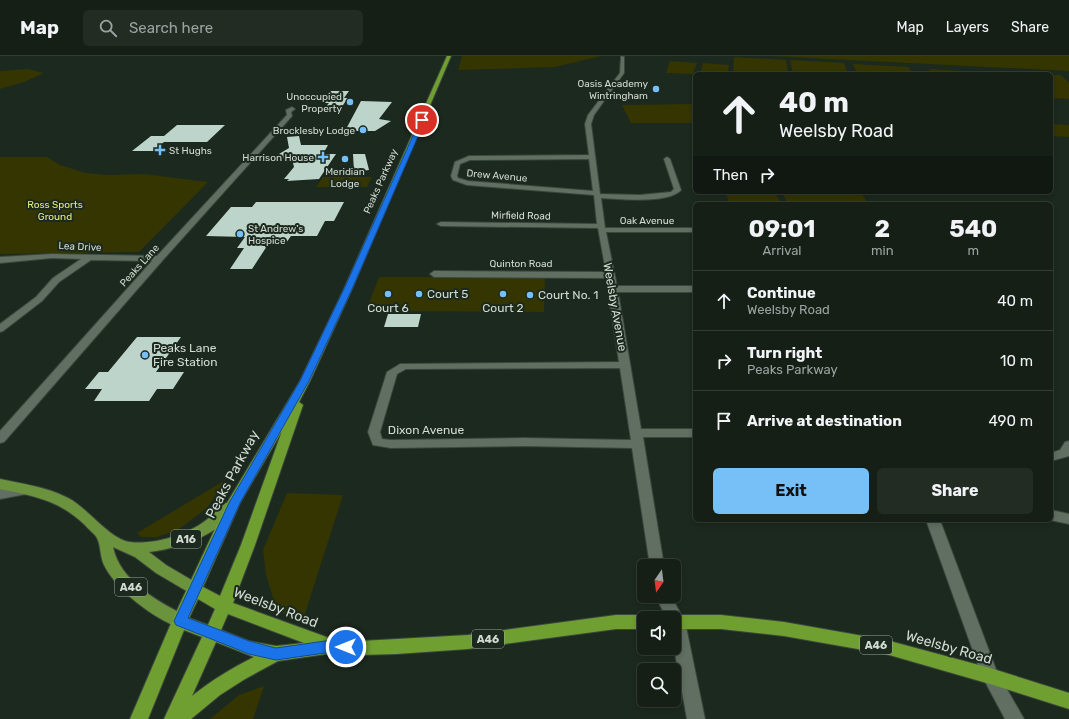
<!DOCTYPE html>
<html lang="en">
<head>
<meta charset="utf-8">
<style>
  :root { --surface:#151f16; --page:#222c23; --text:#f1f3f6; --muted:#9da2a1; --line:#343d35; --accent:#76c0f7 }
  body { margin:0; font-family:Rubik,sans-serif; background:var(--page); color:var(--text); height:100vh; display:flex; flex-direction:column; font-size:15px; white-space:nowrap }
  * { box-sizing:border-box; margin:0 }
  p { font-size:13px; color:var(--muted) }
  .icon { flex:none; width:22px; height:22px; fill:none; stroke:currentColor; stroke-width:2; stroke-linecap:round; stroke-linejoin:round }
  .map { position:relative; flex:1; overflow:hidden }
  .side { position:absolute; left:693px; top:146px; width:360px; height:320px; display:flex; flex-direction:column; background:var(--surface); border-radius:6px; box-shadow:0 2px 6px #0003,0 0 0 1px var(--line) }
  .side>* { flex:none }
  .top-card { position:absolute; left:693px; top:16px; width:360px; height:122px; border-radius:6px; box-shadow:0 2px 6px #0003,0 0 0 1px var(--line); background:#151f16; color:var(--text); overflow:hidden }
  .needle { width:26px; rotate:194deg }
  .controls { position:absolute; left:637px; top:503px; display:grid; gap:8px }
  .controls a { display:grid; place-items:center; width:44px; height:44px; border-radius:6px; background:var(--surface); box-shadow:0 2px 6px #0003,0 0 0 1px var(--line); font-size:20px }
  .pin { position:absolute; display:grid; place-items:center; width:34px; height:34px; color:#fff; margin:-17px; border:2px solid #fff; border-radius:50%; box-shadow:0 1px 4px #0007 }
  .me { position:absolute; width:44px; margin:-22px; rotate:270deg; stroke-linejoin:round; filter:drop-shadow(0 0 3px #0008) }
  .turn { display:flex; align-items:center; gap:14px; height:84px; padding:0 20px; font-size:18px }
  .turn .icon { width:52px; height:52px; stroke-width:2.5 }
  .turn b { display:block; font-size:28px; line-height:34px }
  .then { display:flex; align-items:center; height:38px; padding:0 20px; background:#0003; gap:8px; font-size:15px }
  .eta { display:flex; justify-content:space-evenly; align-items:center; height:68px; text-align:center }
  .eta b { font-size:24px; font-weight:700; line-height:28px }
  .button { display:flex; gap:8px; margin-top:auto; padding:8px 20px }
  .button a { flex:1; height:46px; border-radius:6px; background:var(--accent); color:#111; font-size:16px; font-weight:700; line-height:46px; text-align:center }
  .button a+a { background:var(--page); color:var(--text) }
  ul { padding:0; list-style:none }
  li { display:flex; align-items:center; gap:12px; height:60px; padding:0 20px; border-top:1px solid var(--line) }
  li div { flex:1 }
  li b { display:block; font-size:15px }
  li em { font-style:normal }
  header { display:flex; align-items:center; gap:24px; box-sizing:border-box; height:56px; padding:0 20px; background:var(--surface); border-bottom:1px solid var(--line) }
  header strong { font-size:19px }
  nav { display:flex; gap:22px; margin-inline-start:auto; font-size:14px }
  .search { width:280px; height:36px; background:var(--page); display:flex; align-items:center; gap:10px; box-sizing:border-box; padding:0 14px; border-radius:6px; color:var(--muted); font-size:15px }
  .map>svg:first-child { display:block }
</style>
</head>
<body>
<header>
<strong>Map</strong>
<div class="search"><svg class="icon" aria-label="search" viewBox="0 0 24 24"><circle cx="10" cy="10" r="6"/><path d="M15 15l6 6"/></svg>Search here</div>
<nav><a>Map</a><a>Layers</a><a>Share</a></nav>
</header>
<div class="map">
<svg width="1069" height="663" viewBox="0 0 1069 663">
  <rect width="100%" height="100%" fill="#1c291e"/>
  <g fill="#343500">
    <path d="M 462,0 L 601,0 L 555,11 L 458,14 Z"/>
    <path d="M 761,0 L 1069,0 L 1069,15 L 771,0 Z"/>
    <path d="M 734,1 L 786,4 L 788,18 L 733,18 Z"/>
    <path d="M 790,4 L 844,7 L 848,18 L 793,18 Z"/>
    <path d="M 670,5 L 697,7 L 693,18 L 666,17 Z"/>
    <path d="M 703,7 L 729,9 L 728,18 L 700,18 Z"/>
    <path d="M 853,8 L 908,11 L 913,18 L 857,18 Z"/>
    <path d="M 28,13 L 44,17 L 24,26 L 0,33 L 0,15 Z"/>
    <path d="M 929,13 L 994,17 L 995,18 L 933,18 Z"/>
    <path d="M 1051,19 L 1060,19 L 1069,26 L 1069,43 L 1051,42 Z"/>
    <path d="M 695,48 L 695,67 L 631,67 L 622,49 Z"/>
    <path d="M 1051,68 L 1069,69 L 1069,81 L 1051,80 Z"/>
    <path d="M 0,101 L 47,101 L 60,109 L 86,117 L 108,119 L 144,118 L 208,126 L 139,196 L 0,198 Z"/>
    <path d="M 323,121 L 372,121 L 367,131 L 316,131 Z"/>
    <path d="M 725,136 L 775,136 L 781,148 L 730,148 Z"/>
    <path d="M 782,136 L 860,136 L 869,148 L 788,148 Z"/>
    <path d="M 379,221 L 545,221 L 544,256 L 366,255 Z"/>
    <path d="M 222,426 L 224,427 L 207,452 L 178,474 L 157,481 L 141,481 L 137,477 Z"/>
    <path d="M 287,437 L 343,439 L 302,567 L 291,564 L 276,551 L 266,519 L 263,494 Z"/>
    <path d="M 264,630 L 253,663 L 210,663 L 239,639 Z"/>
  </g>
  <g fill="#bdd4ca">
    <path d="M 331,35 L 349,35 L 344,42 L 348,42 L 338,56 L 321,56 L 329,47 L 321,47 Z"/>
    <path d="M 361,45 L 392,46 L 379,63 L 391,65 L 375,75 L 345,75 Z"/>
    <path d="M 177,69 L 225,69 L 207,86 L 164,86 L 153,95 L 132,95 L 151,80 L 164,80 Z"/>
    <path d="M 299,80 L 301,89 L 328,89 L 323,98 L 336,98 L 319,123 L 287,125 L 289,123 L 284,123 L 294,111 L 292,103 L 274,101 L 289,92 L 287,81 Z"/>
    <path d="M 353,98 L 365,98 L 369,114 L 354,116 Z"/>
    <path d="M 256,146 L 344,146 L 334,165 L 325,165 L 317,180 L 291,180 L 286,187 L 269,187 L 252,213 L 230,213 L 244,192 L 237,192 L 245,181 L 206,180 L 231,151 L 252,151 Z"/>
    <path d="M 388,258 L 421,258 L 418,271 L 384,271 Z"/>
    <path d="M 137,281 L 181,281 L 156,316 L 184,316 L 173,333 L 157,333 L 149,345 L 94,345 L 102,333 L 85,333 L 99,316 L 108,316 Z"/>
  </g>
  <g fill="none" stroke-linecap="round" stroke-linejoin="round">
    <g stroke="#3b463d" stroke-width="2">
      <g id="minor">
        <path d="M 621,0 L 624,1 L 624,17 L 594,59 L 591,68 L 600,138 L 640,139 L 671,136 L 674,133 L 664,103 L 667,101 L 670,103 L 681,134 C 668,148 620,143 601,142 L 605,172 L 695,172 L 695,176 L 606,176 L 617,230 L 695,230 L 695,236 L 618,236 L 641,373 L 695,373 L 695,381 L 643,381 L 664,510 L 650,510 L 632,392 L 524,390 L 391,392 L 373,389 L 368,376 L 387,316 L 400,308 L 619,306 L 606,222 L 434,221 L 430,218 L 434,215 L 606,216 L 598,172 L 441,170 L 437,168 L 441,166 L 597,168 L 594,139 L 467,129 L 453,124 L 451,120 L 455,106 L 469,100 L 589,99 L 585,68 L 588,59 L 620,17 ZM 589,103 L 593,135 L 468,125 L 458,122 L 457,120 L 460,108 L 470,104 ZM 620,312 L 631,384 L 524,382 L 391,384 L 382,383 L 380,376 L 397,318 L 406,313 Z"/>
        <path d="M 292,51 L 295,53 L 291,56 L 292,60 L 162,205 L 4,386 L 0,387 L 0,375 L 152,205 L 91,204 L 59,226 L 42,245 L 3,275 L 0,276 L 0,268 L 36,241 L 53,222 L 81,203 L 52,202 L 0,207 L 0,201 L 52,198 L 157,200 L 287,59 L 286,54 Z"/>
        <path d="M 1069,385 L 1069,400 L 1051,405 L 1051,397 L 1060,394 L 1065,386 Z"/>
        <path d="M 1051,454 L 1069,458 L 1069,468 L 1050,464 Z"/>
        <path d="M 926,464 L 940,464 L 997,616 L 1024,663 L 1005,663 L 982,620 Z"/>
        <path d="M 655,540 L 671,540 L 685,566 L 705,663 L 687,663 L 674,592 L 674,562 L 667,562 Z"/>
      </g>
    </g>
    <g stroke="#3b463d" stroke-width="2">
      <path id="secondary" d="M 27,429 L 32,431 L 34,434 L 32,437 L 0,443 L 0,433 Z"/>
    </g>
    <g stroke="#3b463d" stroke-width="2">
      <path id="primary" d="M 0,423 C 23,428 47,431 68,442 C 88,452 109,483 130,486 C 153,489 187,479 205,465 C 212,460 219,451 226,447 C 229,446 232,446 235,447 L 237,451 C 222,478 178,493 149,496 L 166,509 L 200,529 L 203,534 L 200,539 L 195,540 L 156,517 L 135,501 L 113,491 C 120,525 157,545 186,560 L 188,565 L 186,570 L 180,572 C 153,562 117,535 104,509 C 100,501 101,490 97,482 C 95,478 88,473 85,469 C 59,444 34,440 0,433 Z"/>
    </g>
    <g stroke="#3b463d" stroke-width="2">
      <g id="trunk">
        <path d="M 447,0 L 451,0 L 352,233 L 310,325 L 299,346 L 303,349 L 255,489 L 233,547 L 332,583 L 361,585 L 468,579 L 616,559 L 644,559 L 650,562 L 644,562 L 644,573 L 616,573 L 468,593 L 396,598 L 361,599 L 333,597 L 278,605 L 245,623 L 220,639 L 191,663 L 164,663 L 202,581 L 184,574 L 148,663 L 130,663 L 172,565 L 227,447 L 300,325 L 344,233 ZM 282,375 L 241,489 L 220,540 L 203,531 L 240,447 ZM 198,543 L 215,553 L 208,569 L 189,562 ZM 228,558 L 304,587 L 276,590 L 249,585 L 221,574 ZM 216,586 L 254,601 C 232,612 212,624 192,640 Z"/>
        <path d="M 674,559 L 721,559 L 784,566 L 886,584 L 990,612 L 1069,637 L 1069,653 L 990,628 L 886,598 L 784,580 L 721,573 L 674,573 L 674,562 L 668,562 Z"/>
      </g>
    </g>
    <use href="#minor" fill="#606f62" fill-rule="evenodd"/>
    <use href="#secondary" fill="#606f62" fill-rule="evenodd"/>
    <use href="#primary" fill="#6b933d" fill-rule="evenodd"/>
    <use href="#trunk" fill="#6f9f30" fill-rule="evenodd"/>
  </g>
  <path fill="#1a73e8" stroke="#114b97" d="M 422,62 L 425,64 L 352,233 L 309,325 L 240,447 L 188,562 L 249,585 L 276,592 L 332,584 L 351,587 L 353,591 L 351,595 L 346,597 L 332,596 L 276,604 L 249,598 L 176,569 L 174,565 L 229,447 L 300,325 L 344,233 L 420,64 Z"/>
  <g fill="#76c0f7" stroke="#1c291e" stroke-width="1.5">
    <circle cx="656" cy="33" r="4"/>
    <circle cx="350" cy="46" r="4"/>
    <circle cx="363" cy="74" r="4"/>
    <path d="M158 88h4v4h4v4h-4v4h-4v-4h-4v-4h4z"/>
    <path d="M321 95h4v4h4v4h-4v4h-4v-4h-4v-4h4z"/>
    <circle cx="345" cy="103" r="4"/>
    <circle cx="240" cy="178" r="4"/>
    <circle cx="388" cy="238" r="4"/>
    <circle cx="419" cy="238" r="4"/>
    <circle cx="503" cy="238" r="4"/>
    <circle cx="530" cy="239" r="4"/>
    <circle cx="145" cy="299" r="4"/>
  </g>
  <g text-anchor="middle" stroke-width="4" stroke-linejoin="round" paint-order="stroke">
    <g font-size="10" fill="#d2dbd3" stroke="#1c291e" text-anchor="end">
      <text x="648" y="31">Oasis Academy<tspan x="648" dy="12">Wintringham</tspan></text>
      <text x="342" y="44">Unoccupied<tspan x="342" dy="12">Property</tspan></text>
      <text x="355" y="78">Brocklesby Lodge</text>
      <text x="169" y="98" text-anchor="start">St Hughs</text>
      <text x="314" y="105">Harrison House</text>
      <text x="345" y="119" text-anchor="middle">Meridian<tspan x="345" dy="12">Lodge</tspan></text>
      <text x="248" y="176" text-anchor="start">St Andrew's<tspan x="248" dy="12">Hospice</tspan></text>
    </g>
    <g font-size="10" fill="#d2dbd3" stroke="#1c291e">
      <text transform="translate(497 119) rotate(5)" y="4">Drew Avenue</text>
      <text transform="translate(380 125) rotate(-66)" y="4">Peaks Parkway</text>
      <text transform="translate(521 159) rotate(1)" y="4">Mirfield Road</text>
      <text x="647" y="168">Oak Avenue</text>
      <text transform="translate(80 190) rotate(3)" y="4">Lea Drive</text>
      <text x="521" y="211">Quinton Road</text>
      <text transform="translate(139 209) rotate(-48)" y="4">Peaks Lane</text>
    </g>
    <g font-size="10" fill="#e7ed6f" stroke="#1c291e">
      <text x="55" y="152">Ross Sports<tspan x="55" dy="12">Ground</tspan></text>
    </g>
    <g fill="#1c291e" stroke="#9ba69d" stroke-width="1">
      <rect x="171" y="474" width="30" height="18" rx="3"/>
      <rect x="115" y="522" width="32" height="18" rx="3"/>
      <rect x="472" y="574" width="32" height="18" rx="3"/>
      <rect x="860" y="580" width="32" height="18" rx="3"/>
    </g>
    <g font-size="11" font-weight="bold" fill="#d2dbd3">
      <text x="186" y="487">A16</text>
      <text x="131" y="535">A46</text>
      <text x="488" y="587">A46</text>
      <text x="876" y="593">A46</text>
    </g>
    <g font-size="12" fill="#d2dbd3" stroke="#1c291e" text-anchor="start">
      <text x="427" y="242">Court 5</text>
      <text x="538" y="243">Court No. 1</text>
      <text x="388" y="256" text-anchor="middle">Court 6</text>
      <text x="503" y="256" text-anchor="middle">Court 2</text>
      <text x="153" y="296">Peaks Lane<tspan x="153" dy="14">Fire Station</tspan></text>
    </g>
    <g font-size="12" fill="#d2dbd3" stroke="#1c291e">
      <text transform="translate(615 251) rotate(80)" y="4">Weelsby Avenue</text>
      <text x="426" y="378">Dixon Avenue</text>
    </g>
    <g font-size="14" fill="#d2dbd3" stroke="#1c291e">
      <text transform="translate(232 418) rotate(-62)" y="5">Peaks Parkway</text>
      <text transform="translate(276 551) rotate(21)" y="5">Weelsby Road</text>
      <text transform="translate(949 591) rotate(16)" y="5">Weelsby Road</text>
    </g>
  </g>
</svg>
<div class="controls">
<a><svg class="needle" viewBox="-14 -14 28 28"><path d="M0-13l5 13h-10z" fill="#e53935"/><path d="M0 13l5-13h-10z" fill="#9da2a1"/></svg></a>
<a><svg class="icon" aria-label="sound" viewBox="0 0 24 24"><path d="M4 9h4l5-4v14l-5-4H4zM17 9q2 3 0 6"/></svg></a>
<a><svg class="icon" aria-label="search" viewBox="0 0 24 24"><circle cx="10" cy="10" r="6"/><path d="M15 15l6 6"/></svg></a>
</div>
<div class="pin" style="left:422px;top:64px;background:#d93025"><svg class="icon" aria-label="arrive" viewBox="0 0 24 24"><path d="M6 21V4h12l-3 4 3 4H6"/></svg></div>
<svg class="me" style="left:346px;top:591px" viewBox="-20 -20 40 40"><circle r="17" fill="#1a73e8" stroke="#fff" stroke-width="3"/><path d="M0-11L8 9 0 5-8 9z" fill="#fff"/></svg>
<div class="top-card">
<div class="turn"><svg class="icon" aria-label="ahead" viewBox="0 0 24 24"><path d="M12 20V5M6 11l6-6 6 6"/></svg><div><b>40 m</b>Weelsby Road</div></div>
<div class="then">Then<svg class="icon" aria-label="right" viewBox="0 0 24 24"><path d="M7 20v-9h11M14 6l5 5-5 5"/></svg></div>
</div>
<section class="side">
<div class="eta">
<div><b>09:01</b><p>Arrival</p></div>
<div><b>2</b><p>min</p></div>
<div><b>540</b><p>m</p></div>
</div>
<ul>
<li><svg class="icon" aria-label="ahead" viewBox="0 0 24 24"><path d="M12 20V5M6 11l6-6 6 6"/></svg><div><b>Continue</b><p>Weelsby Road</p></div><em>40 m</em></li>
<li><svg class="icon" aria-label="right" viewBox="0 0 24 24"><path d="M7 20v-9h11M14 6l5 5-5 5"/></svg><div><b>Turn right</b><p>Peaks Parkway</p></div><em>10 m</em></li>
<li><svg class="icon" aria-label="arrive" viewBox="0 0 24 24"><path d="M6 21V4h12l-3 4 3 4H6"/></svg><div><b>Arrive at destination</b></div><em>490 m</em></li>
</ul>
<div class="button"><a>Exit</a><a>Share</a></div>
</section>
</div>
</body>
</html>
